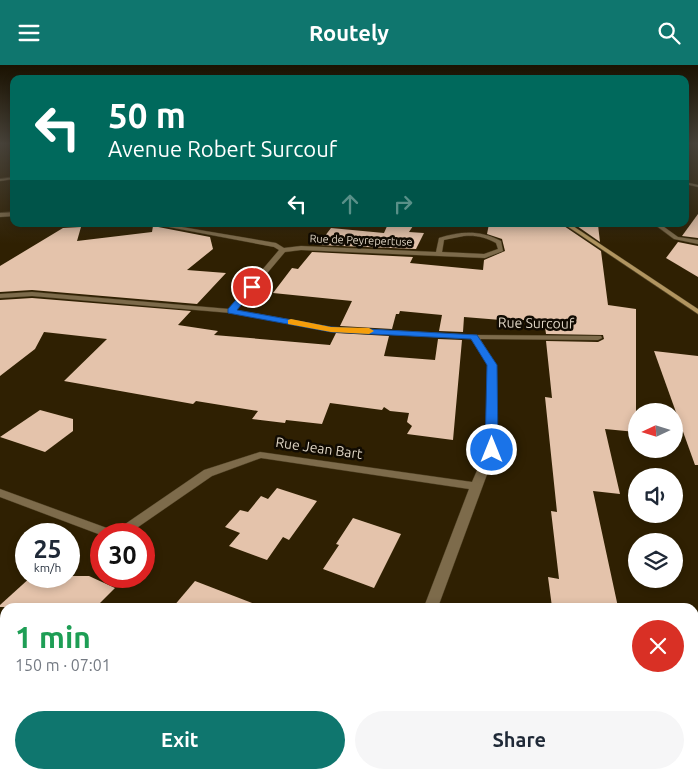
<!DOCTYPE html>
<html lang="en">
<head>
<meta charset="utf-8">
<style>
  :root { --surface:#fff; --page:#f6f6f7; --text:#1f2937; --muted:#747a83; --accent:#0f766e }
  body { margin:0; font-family:Ubuntu,sans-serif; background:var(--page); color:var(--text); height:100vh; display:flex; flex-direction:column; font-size:19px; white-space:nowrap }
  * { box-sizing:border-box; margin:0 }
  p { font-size:16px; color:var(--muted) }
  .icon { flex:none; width:28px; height:28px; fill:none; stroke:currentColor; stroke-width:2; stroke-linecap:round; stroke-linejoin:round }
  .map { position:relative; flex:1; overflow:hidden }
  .details { position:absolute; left:0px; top:538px; width:699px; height:176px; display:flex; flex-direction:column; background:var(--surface); border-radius:15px 15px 0 0; box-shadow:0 2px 8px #0003 }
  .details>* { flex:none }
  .hud { position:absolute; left:10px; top:10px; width:679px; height:152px; border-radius:10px; box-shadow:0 2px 8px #0003; background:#00695c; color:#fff; overflow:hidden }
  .needle { width:32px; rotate:266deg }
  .buttons { position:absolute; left:628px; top:338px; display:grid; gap:10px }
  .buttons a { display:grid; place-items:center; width:55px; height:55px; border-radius:50%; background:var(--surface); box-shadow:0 2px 8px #0003; font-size:25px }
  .speed { position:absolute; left:15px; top:458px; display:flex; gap:10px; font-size:25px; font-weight:700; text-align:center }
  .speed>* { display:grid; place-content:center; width:65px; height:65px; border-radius:50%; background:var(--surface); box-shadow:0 2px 8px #0003; line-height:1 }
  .speed small { font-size:12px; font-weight:400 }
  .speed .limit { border:8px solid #d22; background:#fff; color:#111 }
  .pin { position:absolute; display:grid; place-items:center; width:42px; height:42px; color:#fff; margin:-21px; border:2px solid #fff; border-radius:50%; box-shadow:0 1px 5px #0007 }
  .me { position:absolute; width:55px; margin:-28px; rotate:0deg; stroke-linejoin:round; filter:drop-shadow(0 0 4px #0008) }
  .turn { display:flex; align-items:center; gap:18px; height:105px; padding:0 15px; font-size:22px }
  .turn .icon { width:65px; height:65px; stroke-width:2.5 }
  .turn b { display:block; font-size:35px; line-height:42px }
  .lanes { display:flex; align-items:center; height:48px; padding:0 15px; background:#0003; justify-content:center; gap:25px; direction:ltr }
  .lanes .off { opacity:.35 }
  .round { display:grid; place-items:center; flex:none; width:52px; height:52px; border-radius:26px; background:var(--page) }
  .head { display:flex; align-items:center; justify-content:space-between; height:85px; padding:0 15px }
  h1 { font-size:30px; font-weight:600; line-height:38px; color:#1e9e55 }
  .button { display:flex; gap:10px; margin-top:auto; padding:10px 15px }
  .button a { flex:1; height:58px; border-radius:30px; background:var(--accent); color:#fff; font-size:20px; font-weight:600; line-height:58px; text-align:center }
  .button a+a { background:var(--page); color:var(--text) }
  header { display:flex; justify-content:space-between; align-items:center; height:65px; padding:0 15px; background:var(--accent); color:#fff; font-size:22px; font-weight:600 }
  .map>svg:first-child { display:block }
</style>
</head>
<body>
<header><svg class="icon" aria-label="menu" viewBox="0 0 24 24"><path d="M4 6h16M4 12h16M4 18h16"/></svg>Routely<svg class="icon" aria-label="search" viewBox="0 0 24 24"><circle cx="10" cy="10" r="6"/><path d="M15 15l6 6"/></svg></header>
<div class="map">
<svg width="698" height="713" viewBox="0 0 698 713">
  <rect width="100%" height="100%" fill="#2f2002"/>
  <g fill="#e4c3ab">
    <path d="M 698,149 L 698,173 L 682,171 Z"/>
    <path d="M 388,159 L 413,161 L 409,167 L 424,168 L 416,184 L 318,180 L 331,163 L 384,168 Z"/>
    <path d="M 489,159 L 564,161 L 601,186 L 608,240 L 636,244 L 636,367 L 605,364 L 620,429 L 593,426 L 618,542 L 552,542 L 548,512 L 559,514 L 551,446 L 557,447 L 545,332 L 552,333 L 546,276 L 598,277 L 604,274 L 603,270 L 546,269 L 544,255 L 501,255 L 464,252 L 463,267 L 439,266 L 442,250 L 400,246 L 399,249 L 396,249 L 392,264 L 340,261 L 352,236 L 273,228 L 292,203 L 298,204 L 312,187 L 413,192 L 410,198 L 483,205 L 484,195 L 505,186 L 502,174 L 487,169 Z"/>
    <path d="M 598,160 L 600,177 L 577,161 Z"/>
    <path d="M 153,161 L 210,172 L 213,184 L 187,205 L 226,208 L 197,239 L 32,225 L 0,227 L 0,201 L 63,163 L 81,162 L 77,176 L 152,167 Z"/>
    <path d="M 678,177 L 698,181 L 698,212 L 666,193 Z"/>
    <path d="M 32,233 L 191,246 L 178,260 L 218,266 L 214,270 L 330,280 L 336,268 L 389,271 L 384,291 L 435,295 L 438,274 L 462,275 L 453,375 L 407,369 L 412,361 L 407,357 L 409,348 L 390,346 L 384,342 L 382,345 L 330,338 L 322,359 L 286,355 L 285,358 L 252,354 L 258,346 L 196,336 L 193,339 L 64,316 L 107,274 L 44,267 L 35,284 L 0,311 L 0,235 Z"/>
    <path d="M 654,286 L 698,291 L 698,400 L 695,400 Z"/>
    <path d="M 40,345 L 73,354 L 73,366 L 45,387 L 0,372 Z"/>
    <path d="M 277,423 L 317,436 L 289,475 L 283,472 L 267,495 L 229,481 L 240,468 L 225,462 L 240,445 L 248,447 L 261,431 L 268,434 Z"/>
    <path d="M 353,453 L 401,469 L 374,523 L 323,504 L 339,480 L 336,479 Z"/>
    <path d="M 32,511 L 89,511 L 115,523 L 96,542 L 0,542 L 0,540 Z"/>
    <path d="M 195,516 L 260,541 L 260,542 L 173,542 Z"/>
  </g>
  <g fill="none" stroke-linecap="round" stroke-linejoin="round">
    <g stroke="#4b3d21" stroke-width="1">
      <g id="street">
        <path d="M 14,112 L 14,114 L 0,116 L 0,114 Z"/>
        <path d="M 685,117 L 698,120 L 698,122 L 685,119 Z"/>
        <path d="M 14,147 L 14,151 L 0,152 L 0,148 Z"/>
        <path d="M 153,159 L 164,159 L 276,178 L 284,183 L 301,181 L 436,187 L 439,173 C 461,166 480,165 501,176 L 503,186 L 485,193 L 301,185 L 285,187 L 236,245 L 331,262 L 474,270 L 601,271 L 602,273 L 598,275 L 480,274 L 496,300 L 496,385 L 438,542 L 424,542 L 469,424 L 261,393 L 212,411 L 128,469 L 101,469 L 101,470 L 0,432 L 0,424 L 115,466 L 204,405 L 260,387 L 472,417 L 486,385 L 488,300 L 471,274 L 331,266 L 231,248 L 32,231 L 0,233 L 0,229 L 32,227 L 229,244 L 279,185 L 274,182 ZM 464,171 C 476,170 485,172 496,178 L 498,184 L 484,189 L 442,187 L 444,175 Z"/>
        <path d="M 654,159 L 660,159 L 678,172 L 698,175 L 698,179 L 674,174 Z"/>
        <path d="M 694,691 L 698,693 L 698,711 L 693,709 Z"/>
      </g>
    </g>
    <g stroke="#4b3d21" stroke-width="1">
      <g id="secondary">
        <path d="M 564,159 L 570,159 L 698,244 L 698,249 Z"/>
        <path d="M 0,687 L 5,689 L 5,707 L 0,705 Z"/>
        <path d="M 16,709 L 41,709 L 43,713 L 18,713 Z"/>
      </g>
    </g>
    <use href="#street" fill="#7d6b4b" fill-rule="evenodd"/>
    <use href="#secondary" fill="#b19560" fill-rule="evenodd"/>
  </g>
  <linearGradient id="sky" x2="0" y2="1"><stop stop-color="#1a1201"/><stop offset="0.44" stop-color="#474239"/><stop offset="1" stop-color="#474239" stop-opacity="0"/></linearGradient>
  <rect width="698" height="179" fill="url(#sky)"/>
  <path fill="#1a73e8" stroke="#114b97" d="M 252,219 L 256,222 L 237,245 L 331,262 L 477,270 L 497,300 L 498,385 L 496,388 L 487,388 L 485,385 L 487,300 L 471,274 L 331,267 L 228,248 L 228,244 L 249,220 Z"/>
  <path fill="#f59e0b" d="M 291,254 L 331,262 L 369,263 L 374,266 L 369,269 L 331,267 L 288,259 L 288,255 Z"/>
  <g text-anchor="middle" stroke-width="5" stroke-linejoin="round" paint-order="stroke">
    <g font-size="11" fill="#dfd5c5" stroke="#110b02">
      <text transform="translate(361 175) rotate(2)" y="4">Rue de Peyrepertuse</text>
    </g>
    <g font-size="14" fill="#dfd5c5" stroke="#110b02">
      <text transform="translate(536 258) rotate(1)" y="5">Rue Surcouf</text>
      <text transform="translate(319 383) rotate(8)" y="5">Rue Jean Bart</text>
    </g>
  </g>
</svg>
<div class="buttons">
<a><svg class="needle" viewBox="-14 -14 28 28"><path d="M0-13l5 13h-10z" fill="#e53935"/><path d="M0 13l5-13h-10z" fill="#747a83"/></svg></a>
<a><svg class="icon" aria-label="sound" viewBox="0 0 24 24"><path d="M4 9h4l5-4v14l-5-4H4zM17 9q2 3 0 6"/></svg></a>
<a><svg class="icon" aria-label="layers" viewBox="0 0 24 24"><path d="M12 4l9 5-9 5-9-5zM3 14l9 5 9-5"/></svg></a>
</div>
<div class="speed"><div>25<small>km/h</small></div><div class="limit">30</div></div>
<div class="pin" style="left:252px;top:222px;background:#d93025"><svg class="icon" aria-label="arrive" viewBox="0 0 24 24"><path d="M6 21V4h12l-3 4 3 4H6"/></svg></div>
<svg class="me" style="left:492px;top:385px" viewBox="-20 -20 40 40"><circle r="17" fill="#1a73e8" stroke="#fff" stroke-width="3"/><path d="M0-11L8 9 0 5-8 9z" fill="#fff"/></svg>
<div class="hud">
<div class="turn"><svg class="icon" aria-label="left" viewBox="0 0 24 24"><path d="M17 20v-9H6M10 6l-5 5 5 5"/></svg><div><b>50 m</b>Avenue Robert Surcouf</div></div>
<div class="lanes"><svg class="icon" aria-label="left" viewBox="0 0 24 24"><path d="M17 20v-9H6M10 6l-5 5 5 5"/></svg><svg class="icon off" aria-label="ahead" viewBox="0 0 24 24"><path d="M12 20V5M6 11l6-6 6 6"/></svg><svg class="icon off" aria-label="right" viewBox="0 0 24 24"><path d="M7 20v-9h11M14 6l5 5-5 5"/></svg></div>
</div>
<section class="details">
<div class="head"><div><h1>1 min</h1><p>150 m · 07:01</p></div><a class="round" style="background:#d93025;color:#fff"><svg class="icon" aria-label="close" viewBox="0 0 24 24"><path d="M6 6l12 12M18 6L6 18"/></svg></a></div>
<div class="button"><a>Exit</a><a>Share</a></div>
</section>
</div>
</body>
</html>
